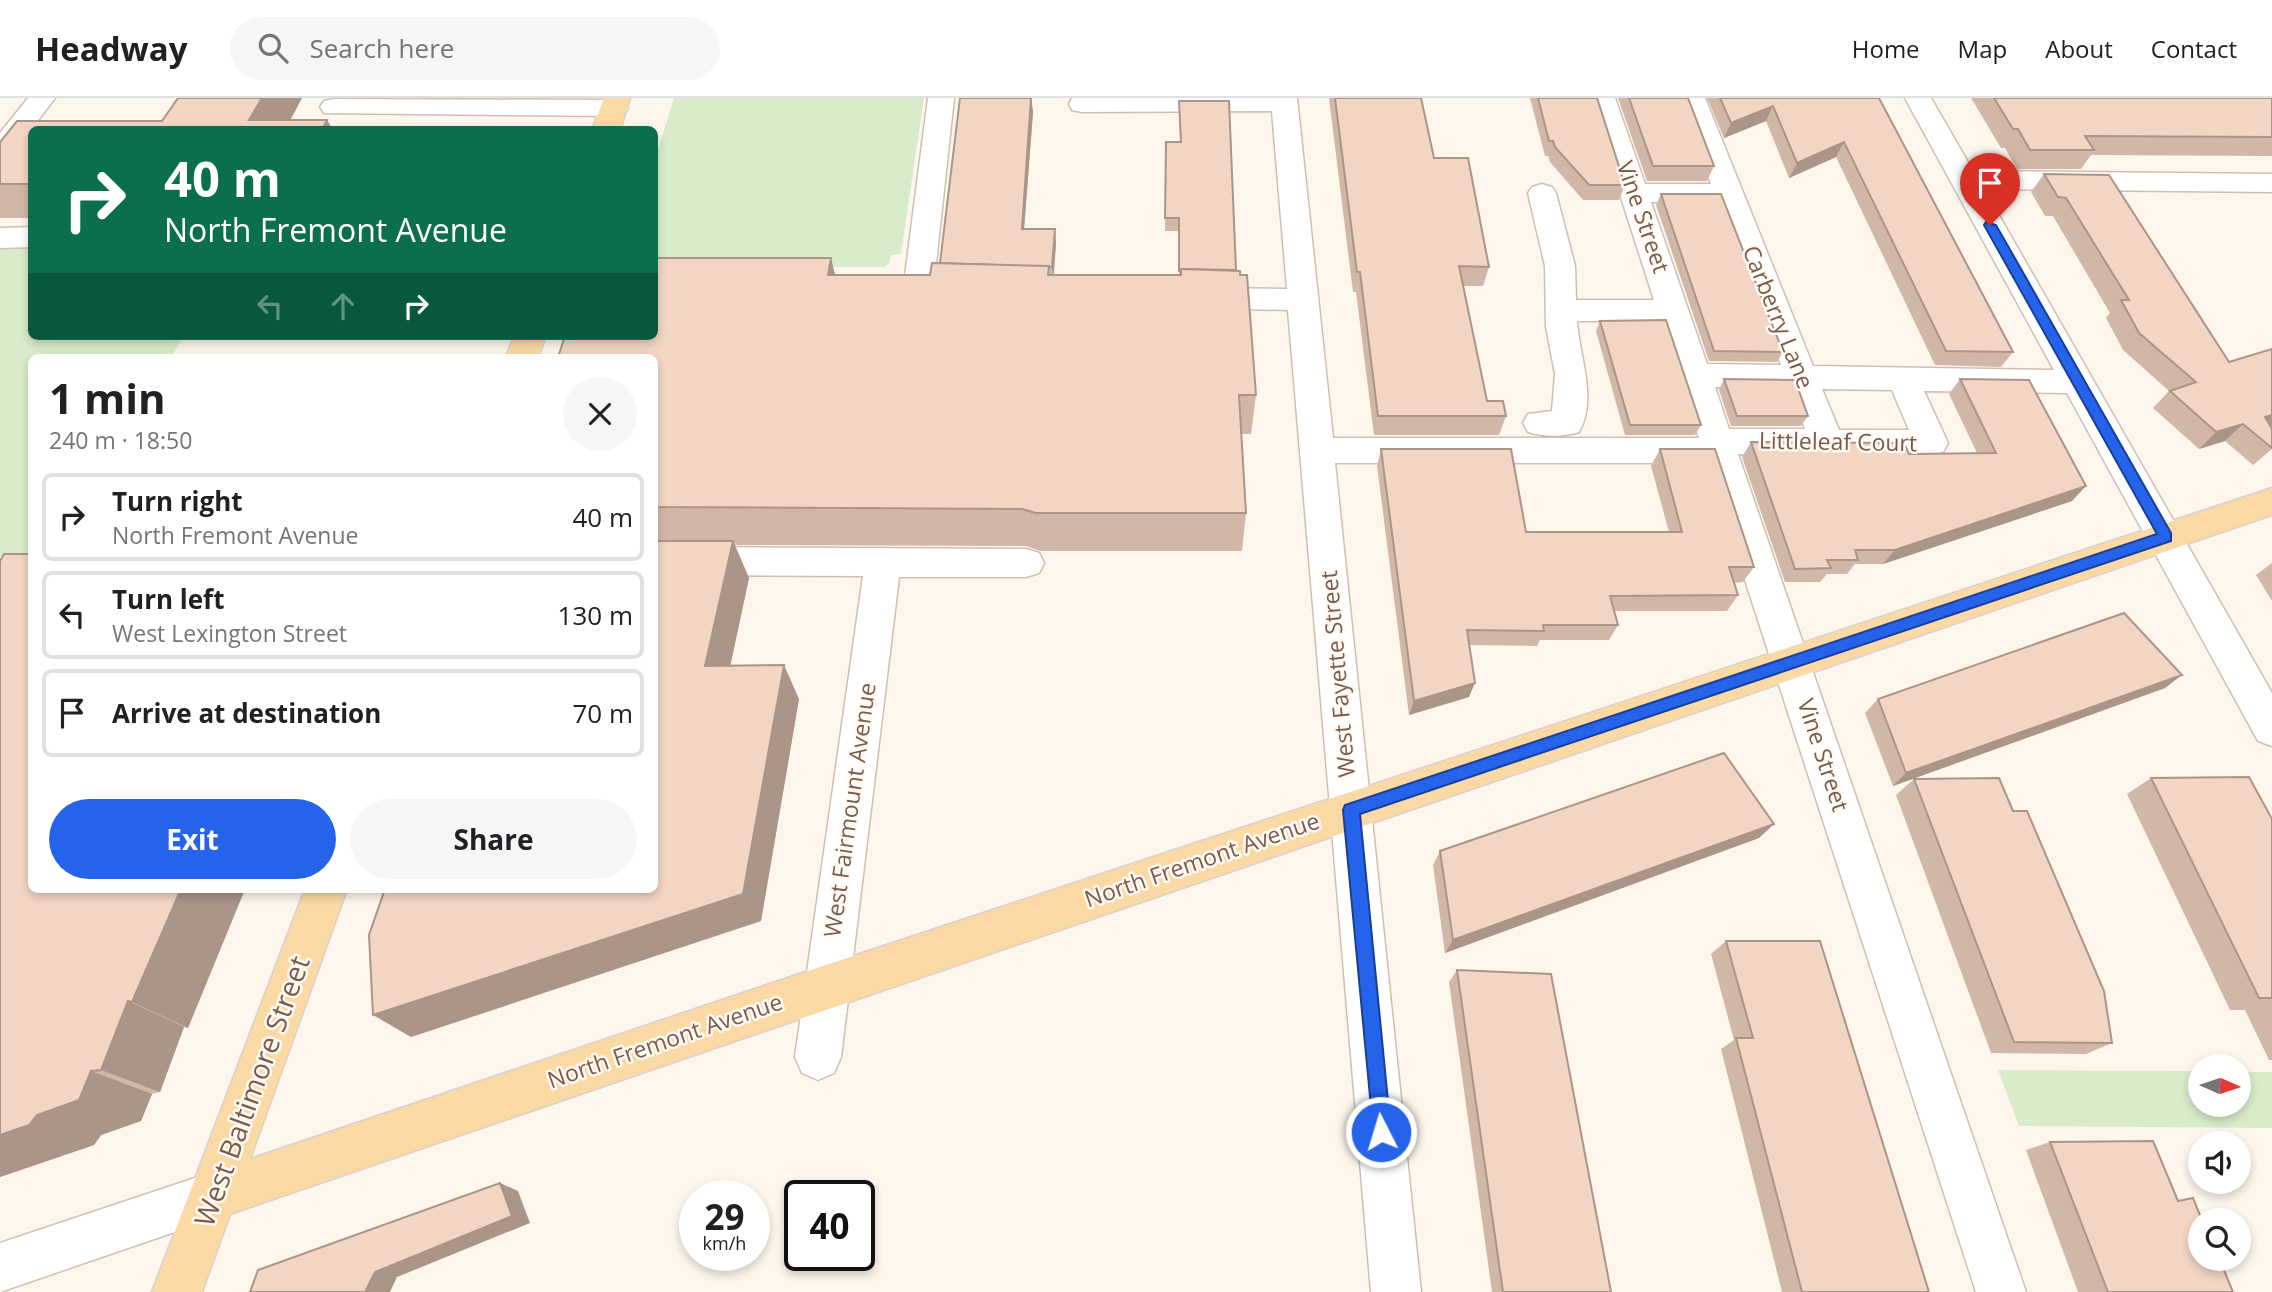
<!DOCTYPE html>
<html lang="en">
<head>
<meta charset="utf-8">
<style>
  :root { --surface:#fff; --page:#f6f6f6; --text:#202124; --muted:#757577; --line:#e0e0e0; --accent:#2563eb }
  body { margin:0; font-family:"Open Sans",sans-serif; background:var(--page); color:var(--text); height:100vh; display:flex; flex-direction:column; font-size:26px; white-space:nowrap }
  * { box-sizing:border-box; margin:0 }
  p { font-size:23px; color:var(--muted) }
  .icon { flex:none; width:38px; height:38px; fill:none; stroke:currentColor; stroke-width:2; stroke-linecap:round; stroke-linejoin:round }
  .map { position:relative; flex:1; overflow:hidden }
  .side { position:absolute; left:28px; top:256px; width:630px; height:539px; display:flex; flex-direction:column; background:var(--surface); border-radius:10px; box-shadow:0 4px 10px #0003 }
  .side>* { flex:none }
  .banner { position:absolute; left:28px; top:28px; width:630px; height:214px; border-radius:10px; box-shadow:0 4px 10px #0003; background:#0b6e4f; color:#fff; overflow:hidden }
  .needle { width:46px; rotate:93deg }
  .controls { position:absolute; left:2188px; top:956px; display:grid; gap:14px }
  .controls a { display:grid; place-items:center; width:63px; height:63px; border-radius:50%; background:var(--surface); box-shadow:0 4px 10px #0003; font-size:35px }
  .speed { position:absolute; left:679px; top:1082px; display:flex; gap:14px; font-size:35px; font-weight:700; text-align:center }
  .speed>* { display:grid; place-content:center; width:91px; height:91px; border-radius:50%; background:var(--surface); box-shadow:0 4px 10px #0003; line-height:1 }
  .speed small { font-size:18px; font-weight:400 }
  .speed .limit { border:4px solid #111; border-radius:10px; background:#fff; color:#111 }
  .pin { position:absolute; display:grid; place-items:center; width:60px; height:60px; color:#fff; margin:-72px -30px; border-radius:50% 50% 50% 0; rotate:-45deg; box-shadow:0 0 7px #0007 }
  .pin .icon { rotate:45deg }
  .me { position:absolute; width:77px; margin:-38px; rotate:355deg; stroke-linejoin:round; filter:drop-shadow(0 0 5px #0008) }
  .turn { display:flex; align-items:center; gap:24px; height:147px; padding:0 21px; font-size:32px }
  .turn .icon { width:91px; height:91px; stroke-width:2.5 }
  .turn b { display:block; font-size:49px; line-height:60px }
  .lanes { display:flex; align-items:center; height:66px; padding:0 21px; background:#0003; justify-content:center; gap:35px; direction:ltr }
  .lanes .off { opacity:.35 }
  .round { display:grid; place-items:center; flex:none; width:74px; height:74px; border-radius:37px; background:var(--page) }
  .summary { display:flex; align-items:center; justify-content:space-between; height:119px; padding:0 21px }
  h1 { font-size:42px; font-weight:700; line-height:52px }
  .cta { display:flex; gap:14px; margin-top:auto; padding:14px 21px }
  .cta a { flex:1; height:80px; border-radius:42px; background:var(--accent); color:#fff; font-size:28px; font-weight:700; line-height:80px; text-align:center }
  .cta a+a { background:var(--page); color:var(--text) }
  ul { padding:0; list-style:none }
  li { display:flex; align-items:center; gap:21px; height:88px; margin:0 14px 10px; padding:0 7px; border:4px solid var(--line); border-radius:10px }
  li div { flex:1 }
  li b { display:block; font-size:26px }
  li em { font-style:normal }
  header { display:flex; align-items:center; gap:42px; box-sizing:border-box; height:98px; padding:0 35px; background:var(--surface); border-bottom:2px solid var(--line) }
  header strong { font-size:33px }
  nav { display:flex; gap:38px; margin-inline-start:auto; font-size:24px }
  .search { width:490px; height:63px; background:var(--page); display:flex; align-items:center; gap:18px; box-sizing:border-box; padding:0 24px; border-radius:38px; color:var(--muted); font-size:26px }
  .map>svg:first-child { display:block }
</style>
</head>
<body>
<header>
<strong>Headway</strong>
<div class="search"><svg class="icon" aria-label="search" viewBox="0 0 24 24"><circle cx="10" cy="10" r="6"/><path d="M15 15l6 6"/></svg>Search here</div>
<nav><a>Home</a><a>Map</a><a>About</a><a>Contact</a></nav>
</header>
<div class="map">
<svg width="2272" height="1194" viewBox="0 0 2272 1194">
  <rect width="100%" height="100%" fill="#fdf6ec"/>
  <g fill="#d8ecc9">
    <path d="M 674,0 L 924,0 L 901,156 L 891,157 L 890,165 L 884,169 L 655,169 L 655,61 Z"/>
    <path d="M 0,147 L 31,147 L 32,238 L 184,238 L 171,259 L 32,259 L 31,459 L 0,458 Z"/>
    <path d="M 1998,972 L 2200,973 L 2200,1006 L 2238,1006 L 2238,974 L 2272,974 L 2272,1030 L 2019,1028 Z"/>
  </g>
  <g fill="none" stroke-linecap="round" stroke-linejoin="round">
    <g stroke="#d1beb0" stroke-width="3">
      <g id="minor">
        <path d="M 28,0 L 55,0 L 10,59 L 0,62 L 0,35 Z"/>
        <path d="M 928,0 L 954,0 L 933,193 L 929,200 L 918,203 L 907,200 L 903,193 Z"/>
        <path d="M 1072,0 L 1297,0 L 1333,340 L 1699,340 L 1661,223 L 1577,223 C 1579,258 1598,300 1579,334 C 1562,339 1545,339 1528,334 L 1523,325 L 1528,316 L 1552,313 L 1555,276 L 1546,229 L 1545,168 L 1528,95 L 1532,89 L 1542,86 L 1552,89 L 1556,95 L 1575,168 L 1576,202 L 1654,202 L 1589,0 L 1615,0 L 1645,86 L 1711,86 L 1679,0 L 1705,0 L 1813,268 L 2054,272 L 1905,0 L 1931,0 L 1973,73 L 2272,76 L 2272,94 L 1984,91 L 2272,595 L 2272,648 L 2258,643 L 2067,295 L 1924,293 L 1948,345 L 1943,354 L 1931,357 L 1738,356 L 2026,1194 L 1976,1194 L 1707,365 L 1335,365 L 1421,1194 L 1371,1194 L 1288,212 L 1197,210 L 1186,207 L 1182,200 L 1186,193 L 1197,190 L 1287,191 L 1272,13 L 1082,14 L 1072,12 L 1069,6 ZM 1651,104 L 1718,104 L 1781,267 L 1707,266 ZM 1715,289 L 1790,290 L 1805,331 L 1729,331 ZM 1822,291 L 1892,292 L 1909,332 L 1839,332 Z"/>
        <path d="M 334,1 L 614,2 L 624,4 L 628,10 L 624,16 L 614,18 L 324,15 L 320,9 L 324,3 Z"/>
        <path d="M 32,129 L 32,149 L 0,150 L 0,130 Z"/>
        <path d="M 654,449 L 1026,451 L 1039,455 L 1044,465 L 1039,475 L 1026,479 L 899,479 L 841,959 L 834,975 L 818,982 L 802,975 L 795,959 L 863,478 L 654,477 Z"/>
        <path d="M 213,1074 L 230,1081 L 237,1098 L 230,1115 L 0,1194 L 0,1145 Z"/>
      </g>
    </g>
    <g stroke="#dad1cd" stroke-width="3">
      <g id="major">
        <path d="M 604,0 L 630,0 L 620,32 L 592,32 Z"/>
        <path d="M 514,238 L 546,238 L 538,259 L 506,259 Z"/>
        <path d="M 2272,390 L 2272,417 L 230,1116 L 202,1194 L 152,1194 L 305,791 L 347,791 L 250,1061 L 826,867 Z"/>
      </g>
    </g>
    <use href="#minor" fill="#fff" fill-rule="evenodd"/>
    <use href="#major" fill="#fbd9a5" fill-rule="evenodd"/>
  </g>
  <g fill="#d1b7a8">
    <path d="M 178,0 L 302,0 L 290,22 L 327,22 L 333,32 L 32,32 L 32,120 L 0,120 L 0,44 L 17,23 L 162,23 Z"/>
    <path d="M 1031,0 L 1033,14 L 1024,131 L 1056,145 L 1054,177 L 1179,177 L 1178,133 L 1165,133 L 1166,44 L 1180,44 L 1179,3 L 1236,172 L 1256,297 L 1251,336 L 1241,336 L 1246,415 L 1242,453 L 1040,453 L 1026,448 L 735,447 L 749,480 L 730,568 L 799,601 L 761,823 L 411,939 L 654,791 L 654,259 L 835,177 L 930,177 L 940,165 Z"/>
    <path d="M 1329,0 L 1421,0 L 1434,60 L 1489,169 L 1483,188 L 1463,188 L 1487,303 L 1506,318 L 1499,337 L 1374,337 L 1356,194 L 1353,194 Z"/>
    <path d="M 1530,0 L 1597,0 L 1625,87 L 1619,102 L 1583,102 L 1550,64 L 1548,58 L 1545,58 Z"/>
    <path d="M 1618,0 L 1688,0 L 1714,68 L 1707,83 L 1647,83 Z"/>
    <path d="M 1707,0 L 1879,0 L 2013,254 L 2001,269 L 1935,267 L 1836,59 L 1789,80 L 1766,23 L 1724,40 Z"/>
    <path d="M 1971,0 L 2272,0 L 2272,58 L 2091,57 L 2081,71 L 2017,71 L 2005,50 L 2001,50 Z"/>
    <path d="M 2044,76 L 2229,264 L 2272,251 L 2272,328 L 2271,329 L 2272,351 L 2253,367 L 2225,343 L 2199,351 L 2153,310 L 2169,293 L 2123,252 L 2106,220 L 2110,215 L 2053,118 L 2045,118 L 2031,94 Z"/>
    <path d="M 1661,96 L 1783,254 L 1777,264 L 1709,263 L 1656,107 Z"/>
    <path d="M 1600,223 L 1701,327 L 1695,337 L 1625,337 L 1596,233 Z"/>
    <path d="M 1724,281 L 1808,318 L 1801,328 L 1731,328 L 1719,292 Z"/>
    <path d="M 1960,281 L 2072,403 L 1883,466 L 1855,466 L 1847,476 L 1827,476 L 1820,484 L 1785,484 L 1742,359 L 1751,344 L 1909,356 L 1977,355 L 1949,296 Z"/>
    <path d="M 1381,351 L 1526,434 L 1669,434 L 1651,368 L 1660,351 L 1754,469 L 1743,484 L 1734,485 L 1738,497 L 1727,513 L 1614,513 L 1618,527 L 1609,542 L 1540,542 L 1537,548 L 1469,547 L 1469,599 L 1409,617 L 1377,368 Z"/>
    <path d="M 0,463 L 32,791 L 245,791 L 188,930 L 184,929 L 160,994 L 152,996 L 141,1023 L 101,1037 L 94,1047 L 0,1079 Z"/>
    <path d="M 2272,465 L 2272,503 L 2256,477 Z"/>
    <path d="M 2165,590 L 1893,688 L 1865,615 L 1878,601 Z"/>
    <path d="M 2151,680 L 2272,721 L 2272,962 L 2269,962 L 2245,912 L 2230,912 L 2127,696 Z"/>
    <path d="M 1914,681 L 2112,945 L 2086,956 L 1991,955 L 1896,697 Z"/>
    <path d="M 1759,740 L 1445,855 L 1433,767 L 1440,753 Z"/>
    <path d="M 1726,843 L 1929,1194 L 1782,1194 L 1721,951 L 1734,942 L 1711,856 Z"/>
    <path d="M 1457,872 L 1611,1194 L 1492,1194 L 1449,884 Z"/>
    <path d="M 2050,1044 L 2178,1103 L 2233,1194 L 2078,1194 L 2026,1052 Z"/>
  </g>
  <g fill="#aa9588">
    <path d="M 262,0 L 302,0 L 285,32 L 249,22 Z"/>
    <path d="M 1031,0 L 1033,14 L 1023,145 L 1022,131 Z"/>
    <path d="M 1773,8 L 1766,23 L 1724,40 L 1731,25 Z"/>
    <path d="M 327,22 L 333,32 L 322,32 Z"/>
    <path d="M 1844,44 L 1836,59 L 1789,80 L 1797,65 Z"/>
    <path d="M 1055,131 L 1056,145 L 1053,183 L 1052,169 Z"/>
    <path d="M 831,160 L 841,201 L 828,177 Z"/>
    <path d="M 2272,317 L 2272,328 L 2253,334 L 2265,319 Z"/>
    <path d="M 2243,326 L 2225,343 L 2199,351 L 2216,334 Z"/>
    <path d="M 2086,388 L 2072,403 L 1883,466 L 1895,452 Z"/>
    <path d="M 733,443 L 749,480 L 723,602 L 705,568 Z"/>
    <path d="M 784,567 L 799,601 L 761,823 L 411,939 L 373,917 Z"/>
    <path d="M 2182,577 L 2165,590 L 1893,688 L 1906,675 Z"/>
    <path d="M 1475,585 L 1469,599 L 1409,617 L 1414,603 Z"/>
    <path d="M 1774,726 L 1759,740 L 1445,855 L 1453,842 Z"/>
    <path d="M 181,791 L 245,791 L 188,930 L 132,904 Z"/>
    <path d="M 128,903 L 184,929 L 160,994 L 101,972 Z"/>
    <path d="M 91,973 L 152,996 L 141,1023 L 101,1037 L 94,1047 L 0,1079 L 0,1037 L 37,1017 Z"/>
    <path d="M 500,1085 L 518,1093 L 530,1125 L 397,1179 L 390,1194 L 365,1194 L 375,1174 Z"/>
  </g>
  <g fill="#f3d5c3" stroke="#aa9588" stroke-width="2">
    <path d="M 178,0 L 262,0 L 249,22 L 327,22 L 322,32 L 32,32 L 32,86 L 0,86 L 0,44 L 17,23 L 162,23 Z"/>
    <path d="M 960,0 L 1031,0 L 1022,131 L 1055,131 L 1052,169 L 940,165 Z"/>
    <path d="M 1335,0 L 1421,0 L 1434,60 L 1468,60 L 1489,169 L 1459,168 L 1487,303 L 1503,303 L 1506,318 L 1378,318 L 1360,174 L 1357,174 Z"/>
    <path d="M 1538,0 L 1597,0 L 1625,87 L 1589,87 L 1555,49 L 1553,43 L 1549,43 Z"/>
    <path d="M 1629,0 L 1688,0 L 1714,68 L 1653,68 Z"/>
    <path d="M 1720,0 L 1879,0 L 2013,254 L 1946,253 L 1844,44 L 1797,65 L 1773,8 L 1731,25 Z"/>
    <path d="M 1994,0 L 2272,0 L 2272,39 L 2085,38 L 2094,52 L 2030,52 L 2018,31 L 2013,31 Z"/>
    <path d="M 1179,3 L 1229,3 L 1236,172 L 1181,171 L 1181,173 L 1179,173 L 1179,120 L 1165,120 L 1166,44 L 1181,44 Z"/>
    <path d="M 2044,76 L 2109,77 L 2229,264 L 2272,251 L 2272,317 L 2265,319 L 2272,331 L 2272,350 L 2243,326 L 2216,334 L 2170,293 L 2196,284 L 2139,235 L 2121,202 L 2129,202 L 2066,100 L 2058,99 Z"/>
    <path d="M 1661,96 L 1721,96 L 1783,254 L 1714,253 Z"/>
    <path d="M 654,160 L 831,160 L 828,177 L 930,177 L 932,165 L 1049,168 L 1048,177 L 1181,177 L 1181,171 L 1240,173 L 1240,177 L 1247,177 L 1256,297 L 1239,297 L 1246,415 L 1036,415 L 1022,411 L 654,409 L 654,259 L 558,259 L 565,238 L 654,238 Z"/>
    <path d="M 1666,222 L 1701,327 L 1630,327 L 1600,223 Z"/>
    <path d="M 1724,281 L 1795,282 L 1808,318 L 1737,318 Z"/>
    <path d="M 1960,281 L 2029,282 L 2086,388 L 1895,452 L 1855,452 L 1858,462 L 1827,462 L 1831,470 L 1795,471 L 1751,344 L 1904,345 L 1909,356 L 1996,355 Z"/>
    <path d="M 1381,351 L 1511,351 L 1526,434 L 1682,434 L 1660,351 L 1715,351 L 1754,469 L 1729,469 L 1738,497 L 1610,498 L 1618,527 L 1543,527 L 1544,533 L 1467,532 L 1475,585 L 1414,603 Z"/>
    <path d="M 654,443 L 733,443 L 705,568 L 784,567 L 743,796 L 373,917 L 369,837 L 385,791 L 654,791 Z"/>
    <path d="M 4,456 L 32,456 L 32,791 L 181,791 L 132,904 L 128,903 L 101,972 L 91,973 L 79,1002 L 37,1017 L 29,1027 L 0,1037 L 0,463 Z"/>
    <path d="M 2124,515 L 2182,577 L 1906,675 L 1878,601 Z"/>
    <path d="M 1724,655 L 1774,726 L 1453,842 L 1440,753 Z"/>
    <path d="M 2249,679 L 2272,721 L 2272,900 L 2259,900 L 2151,680 Z"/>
    <path d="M 1999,680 L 2013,713 L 2027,713 L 2104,893 L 2112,945 L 2014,944 L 1914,681 Z"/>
    <path d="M 1726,843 L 1820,843 L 1929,1194 L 1802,1194 L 1736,940 L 1753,940 Z"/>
    <path d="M 1457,872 L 1551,876 L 1611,1194 L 1503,1194 Z"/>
    <path d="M 2153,1043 L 2178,1103 L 2193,1100 L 2202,1122 L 2200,1122 L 2200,1160 L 2219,1160 L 2233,1194 L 2108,1194 L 2050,1044 Z"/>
    <path d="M 500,1085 L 512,1118 L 375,1174 L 365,1194 L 250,1194 L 258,1172 Z"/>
  </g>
  <path fill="#2563eb" stroke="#184099" stroke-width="2" d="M 1986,124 L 1996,127 L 2171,435 L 2171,443 L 1360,716 L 1391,1034 L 1388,1041 L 1381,1044 L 1374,1041 L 1343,712 L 1345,707 L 2157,436 L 1984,127 Z"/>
  <g text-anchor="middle" stroke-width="5" stroke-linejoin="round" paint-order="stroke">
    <g font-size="23" fill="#7a5c4d" stroke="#fffaf3">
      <text transform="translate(1643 119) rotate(71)" y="8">Vine Street</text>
      <text transform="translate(1778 219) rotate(68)" y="8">Carberry Lane</text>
      <text transform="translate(1838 344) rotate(1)" y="8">Littleleaf Court</text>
      <text transform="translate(1338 576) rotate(-95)" y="8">West Fayette Street</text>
      <text transform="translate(1823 657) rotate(72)" y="8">Vine Street</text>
      <text transform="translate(850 712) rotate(-82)" y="8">West Fairmount Avenue</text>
      <text transform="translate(1202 762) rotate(-19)" y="8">North Fremont Avenue</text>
      <text transform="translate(665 943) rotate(-19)" y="8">North Fremont Avenue</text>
    </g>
    <g font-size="28" fill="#7a5c4d" stroke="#fffaf3">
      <text transform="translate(252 993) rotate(-70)" y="10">West Baltimore Street</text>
    </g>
  </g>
</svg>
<div class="controls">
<a><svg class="needle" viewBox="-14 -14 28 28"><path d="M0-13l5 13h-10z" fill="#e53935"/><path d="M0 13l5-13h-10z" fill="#757577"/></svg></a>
<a><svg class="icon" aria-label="sound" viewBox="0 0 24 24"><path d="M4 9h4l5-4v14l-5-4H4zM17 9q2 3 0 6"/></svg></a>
<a><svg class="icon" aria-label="search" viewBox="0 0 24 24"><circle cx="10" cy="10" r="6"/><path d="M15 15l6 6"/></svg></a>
</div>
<div class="speed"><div>29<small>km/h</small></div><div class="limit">40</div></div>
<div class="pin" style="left:1990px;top:127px;background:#d93025"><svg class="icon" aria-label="arrive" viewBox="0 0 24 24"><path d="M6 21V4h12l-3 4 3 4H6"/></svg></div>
<svg class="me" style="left:1381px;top:1034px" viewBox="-20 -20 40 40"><circle r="17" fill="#2563eb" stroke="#fff" stroke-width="3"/><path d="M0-11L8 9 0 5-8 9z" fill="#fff"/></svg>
<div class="banner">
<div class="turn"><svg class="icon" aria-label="right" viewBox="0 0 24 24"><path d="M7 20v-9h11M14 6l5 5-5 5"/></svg><div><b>40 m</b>North Fremont Avenue</div></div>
<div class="lanes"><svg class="icon off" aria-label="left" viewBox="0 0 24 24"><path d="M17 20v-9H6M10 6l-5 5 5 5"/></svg><svg class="icon off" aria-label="ahead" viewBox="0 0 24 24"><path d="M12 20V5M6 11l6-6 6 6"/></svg><svg class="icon" aria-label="right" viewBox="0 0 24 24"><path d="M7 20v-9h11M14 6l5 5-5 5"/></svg></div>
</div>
<section class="side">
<div class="summary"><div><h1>1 min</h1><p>240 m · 18:50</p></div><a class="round"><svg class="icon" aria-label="close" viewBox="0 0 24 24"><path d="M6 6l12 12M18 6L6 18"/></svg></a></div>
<ul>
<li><svg class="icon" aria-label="right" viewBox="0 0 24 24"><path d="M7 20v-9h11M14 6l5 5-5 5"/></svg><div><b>Turn right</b><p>North Fremont Avenue</p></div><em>40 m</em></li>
<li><svg class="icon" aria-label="left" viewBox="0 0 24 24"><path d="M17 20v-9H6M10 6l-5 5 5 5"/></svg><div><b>Turn left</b><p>West Lexington Street</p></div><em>130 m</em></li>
<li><svg class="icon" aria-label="arrive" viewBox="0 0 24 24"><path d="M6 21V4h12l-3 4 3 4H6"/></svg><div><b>Arrive at destination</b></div><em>70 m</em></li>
</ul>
<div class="cta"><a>Exit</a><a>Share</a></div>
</section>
</div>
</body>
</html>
